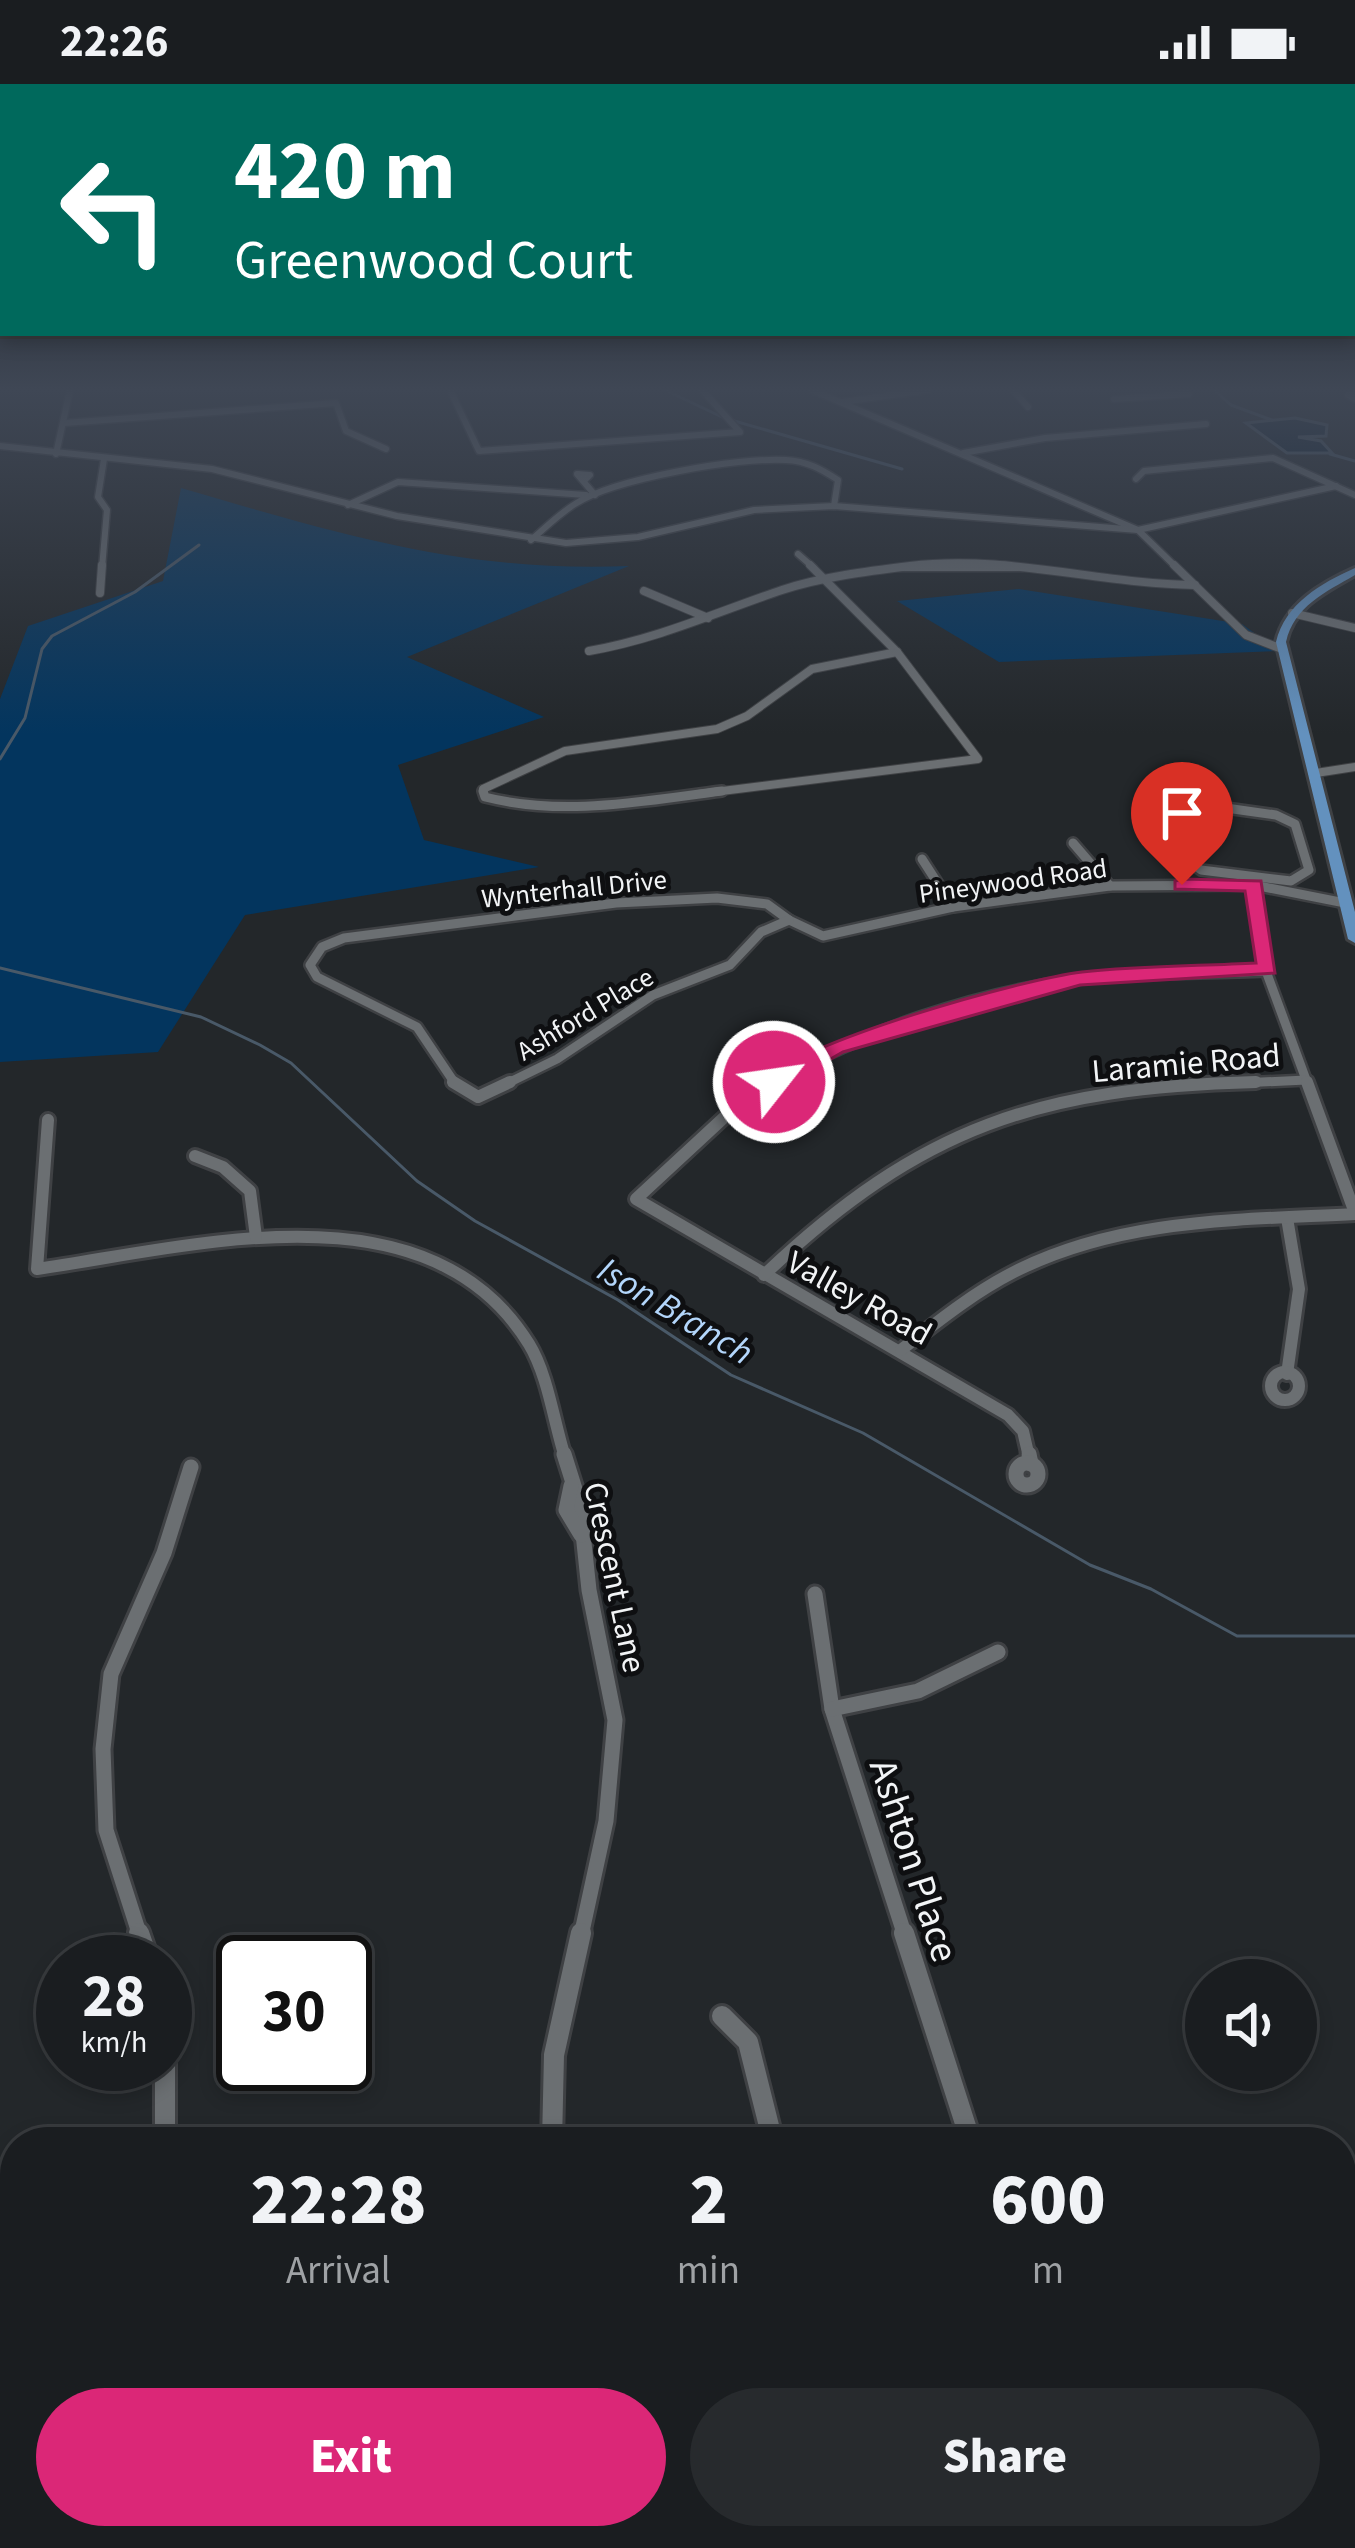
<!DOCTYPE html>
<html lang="en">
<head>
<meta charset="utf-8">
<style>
  :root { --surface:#1a1d20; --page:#272a2d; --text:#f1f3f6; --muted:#9fa2a5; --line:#383b3e; --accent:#db2777 }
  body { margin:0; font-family:"Source Sans 3",sans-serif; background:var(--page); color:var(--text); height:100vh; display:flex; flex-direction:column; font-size:45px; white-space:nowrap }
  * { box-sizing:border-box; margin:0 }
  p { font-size:39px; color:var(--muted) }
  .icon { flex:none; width:66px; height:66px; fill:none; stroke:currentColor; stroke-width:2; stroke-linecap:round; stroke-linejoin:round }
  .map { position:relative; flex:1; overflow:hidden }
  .details { position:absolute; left:0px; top:2043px; width:1356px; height:423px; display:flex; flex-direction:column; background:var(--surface); border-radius:48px 48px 0 0; box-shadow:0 6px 18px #0003,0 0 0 3px var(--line) }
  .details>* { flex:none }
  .top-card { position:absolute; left:0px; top:0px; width:1356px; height:252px; box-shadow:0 6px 18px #0003,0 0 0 3px var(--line); background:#00695c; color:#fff; overflow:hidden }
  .buttons { position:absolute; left:1185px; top:1875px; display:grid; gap:24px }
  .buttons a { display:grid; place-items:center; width:132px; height:132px; border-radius:50%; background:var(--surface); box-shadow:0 6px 18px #0003,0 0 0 3px var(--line); font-size:60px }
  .speed { position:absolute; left:36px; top:1851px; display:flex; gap:24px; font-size:60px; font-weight:700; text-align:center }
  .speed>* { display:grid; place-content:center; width:156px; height:156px; border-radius:50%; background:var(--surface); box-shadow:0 6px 18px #0003,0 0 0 3px var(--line); line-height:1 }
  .speed small { font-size:30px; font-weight:400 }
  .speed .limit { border:6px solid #111; border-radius:18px; background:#fff; color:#111 }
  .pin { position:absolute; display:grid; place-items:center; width:102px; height:102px; color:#fff; margin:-123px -51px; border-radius:50% 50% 50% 0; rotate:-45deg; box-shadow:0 0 12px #0007 }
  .pin .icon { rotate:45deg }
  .me { position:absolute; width:132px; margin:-66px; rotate:60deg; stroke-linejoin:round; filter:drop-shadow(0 0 9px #0008) }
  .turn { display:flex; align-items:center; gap:42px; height:252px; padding:0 36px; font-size:54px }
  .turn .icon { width:156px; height:156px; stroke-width:2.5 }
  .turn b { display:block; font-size:84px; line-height:102px }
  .eta { display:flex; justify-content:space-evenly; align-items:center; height:204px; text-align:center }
  .eta b { font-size:72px; font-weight:800; line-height:84px }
  .button { display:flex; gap:24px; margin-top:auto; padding:24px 36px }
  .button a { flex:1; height:138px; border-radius:72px; background:var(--accent); color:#fff; font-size:48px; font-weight:800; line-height:138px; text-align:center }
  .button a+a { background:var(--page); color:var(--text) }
  .status { display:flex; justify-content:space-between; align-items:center; height:84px; padding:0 60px; background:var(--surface); direction:ltr }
  .status svg { height:33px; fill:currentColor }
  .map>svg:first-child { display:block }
</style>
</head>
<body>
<div class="status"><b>22:26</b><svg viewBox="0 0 49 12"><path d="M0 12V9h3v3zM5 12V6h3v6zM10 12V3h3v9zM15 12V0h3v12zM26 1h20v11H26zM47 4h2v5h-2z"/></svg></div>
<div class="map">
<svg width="1355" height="2464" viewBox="0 0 1355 2464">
  <rect width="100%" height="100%" fill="#23272a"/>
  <g fill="#03355e">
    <path d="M 181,404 C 336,449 465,489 629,482 L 407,573 L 544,633 L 398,681 L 424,756 L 539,783 L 245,831 L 158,968 L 0,978 L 0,615 L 28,542 L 163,497 Z"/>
    <path d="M 1019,505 L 1242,540 L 1279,567 L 999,578 L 897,517 Z"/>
  </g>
  <path fill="#01162b" stroke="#495968" stroke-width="3" d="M 1295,334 L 1327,341 L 1326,352 L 1298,353 L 1321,357 L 1332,369 L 1287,369 L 1246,339 Z"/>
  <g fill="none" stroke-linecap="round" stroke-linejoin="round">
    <g stroke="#495968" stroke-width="3">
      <path d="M 665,306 L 722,333"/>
      <path d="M 1214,306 L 1231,321 L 1272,336"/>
      <path d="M 731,336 L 902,385"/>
      <path d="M 1330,370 L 1355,377"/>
      <path d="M 0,675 L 25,634 L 42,565 L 52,552 L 135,508 L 199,461"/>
      <path d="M 0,884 L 201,933 L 260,961 L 291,979 L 417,1097 L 475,1137 L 618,1216 L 731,1291 L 863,1349 L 1090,1481 L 1151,1505 L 1237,1552 L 1355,1552"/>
    </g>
    <g stroke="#3f4144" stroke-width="9">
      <g id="street-far5">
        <path d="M 812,306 L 1138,446 L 1177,484"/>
        <path d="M 1013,306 L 1028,323"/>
        <path d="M 451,308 L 479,367 L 740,348 L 702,306"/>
        <path d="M 1355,309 L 1348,311 L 1355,315"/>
        <path d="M 1114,315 L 1189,310 L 1182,306"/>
        <path d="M 842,318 L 928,306"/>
        <path d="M 64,339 L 336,319 L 346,347 L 386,365"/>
        <path d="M 0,362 L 212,385 L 397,432 L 566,459 L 638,453 L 754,426 L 834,422 L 1138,446 L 1336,402"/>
        <path d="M 963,369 L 1045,354 L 1206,340"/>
        <path d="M 56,370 L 70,306"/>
        <path d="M 586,395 L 590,391 L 577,390 L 595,411"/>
        <path d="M 1136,395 L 1144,387 L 1273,374 L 1355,411"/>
        <path d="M 348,421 L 398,398 L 586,411"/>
        <path d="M 531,456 C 545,444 559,430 575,420 C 613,395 739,373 786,376 C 807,377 821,385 838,396 L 834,422"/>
        <path d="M 798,470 L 814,484"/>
        <path d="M 102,484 L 107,426 L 98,413 L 104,375"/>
        <path d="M 900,484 L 1022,484"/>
      </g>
    </g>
    <g stroke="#3f4144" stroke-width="10">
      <g id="street-far4">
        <path d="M 810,481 L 897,568"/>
        <path d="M 1174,481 L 1246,551 L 1282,565"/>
        <path d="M 644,507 L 708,534"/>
        <path d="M 100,509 L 102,481"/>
        <path d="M 1292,529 L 1355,544"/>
        <path d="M 589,567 C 658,555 717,528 782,506 C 821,493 869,487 910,482 C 1005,470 1100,500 1195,501"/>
        <path d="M 1316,689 L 1355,683"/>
        <path d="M 484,710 L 483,705 L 565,667 L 717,645 L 747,632 L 812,585 L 897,568"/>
        <path d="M 698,710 L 978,675 L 897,568"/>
      </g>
    </g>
    <g stroke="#3f4144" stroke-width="14">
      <g id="street-far3">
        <path d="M 483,707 L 485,713 C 564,733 642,717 722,707"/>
        <path d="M 1226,724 L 1276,731 L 1295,740 L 1309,786 L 1291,797 L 1201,786 L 1153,750 L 1171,734 Z"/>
        <path d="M 1073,759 L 1110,802"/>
        <path d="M 922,775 L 953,823"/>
        <path d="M 1254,801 L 1266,887 L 1308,1001"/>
        <path d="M 789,836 L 823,852 L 953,823 L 1110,802 L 1254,801 L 1345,819"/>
        <path d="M 456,1001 L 417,943 L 317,893 L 310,881 L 322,863 L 344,854 L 616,819 L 717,814 L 767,820 L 789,836"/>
        <path d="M 504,1001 L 557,975 L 653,911 L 730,881 L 761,848 L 789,836"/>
        <path d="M 769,1001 C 861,948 976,908 1082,895 C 1142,888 1205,890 1266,887"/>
        <path d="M 1196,1001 L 1306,996"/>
      </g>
    </g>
    <g stroke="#3f4144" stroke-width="18">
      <g id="street-far2">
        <path d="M 453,998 L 478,1013 L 510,998"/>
        <path d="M 775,998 L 744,1015 L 636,1115 L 1008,1331 L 1023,1347 L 1029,1373"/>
        <path d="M 1307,998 L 1355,1129"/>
        <path d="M 48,1036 L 37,1185 C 191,1163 428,1096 529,1260 C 548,1291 554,1339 565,1373"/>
        <path d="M 195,1072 L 223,1083 L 250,1107 L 256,1153"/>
        <path d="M 1287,1134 L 1299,1205 L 1287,1290"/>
        <path d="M 764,1191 C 922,1041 1040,1004 1256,998"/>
        <path d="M 901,1266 C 937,1238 973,1209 1014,1188 C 1120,1134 1240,1136 1355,1130"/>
        <circle cx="1285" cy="1302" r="14"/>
      </g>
    </g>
    <g stroke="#3f4144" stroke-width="21">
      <g id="street-far1">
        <path d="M 564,1370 L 580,1421 L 589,1506 L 615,1636 L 606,1737 L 581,1852"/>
        <path d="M 1029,1370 L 1031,1380"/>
        <circle cx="1027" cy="1390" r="11"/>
        <path d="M 571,1402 L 566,1426 L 581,1451"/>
        <path d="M 815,1510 L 832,1625 L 905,1852"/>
        <path d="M 832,1625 L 918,1607 L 998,1568"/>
        <path d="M 140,1852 L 106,1746 L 103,1665 L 111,1590 L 164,1469 L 191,1383"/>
      </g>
    </g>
    <g stroke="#3f4144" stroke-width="26">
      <g id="street">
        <path d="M 139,1849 L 149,1878"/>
        <path d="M 904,1849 L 971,2058"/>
        <path d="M 722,1932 L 748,1958 L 773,2058"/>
        <path d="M 165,1980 L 165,2058"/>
        <path d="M 552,2058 L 554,1971 L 581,1849"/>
        <path d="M 544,2451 L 545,2464"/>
      </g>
    </g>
    <g stroke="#3f4144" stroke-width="6">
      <g id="secondary">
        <path d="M 1341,2175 L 1355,2179 L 1355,2205 L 1341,2201 Z"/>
        <path d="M 175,2451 L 232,2451 L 227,2461 L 221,2464 L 164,2464 L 169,2454 Z"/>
      </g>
    </g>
    <g stroke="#3f4144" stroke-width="6">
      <path id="primary" d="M 1355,484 L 1355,491 C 1326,508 1294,522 1286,558 L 1355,828 L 1355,859 L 1348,855 L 1276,558 C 1285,520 1321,499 1355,484 Z"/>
    </g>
    <use href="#street-far5" stroke="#6b6f72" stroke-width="6"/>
    <use href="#street-far4" stroke="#6b6f72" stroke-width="8"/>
    <use href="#street-far3" stroke="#6b6f72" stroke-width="9"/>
    <use href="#street-far2" stroke="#6b6f72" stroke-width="12"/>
    <use href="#street-far1" stroke="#6b6f72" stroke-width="15"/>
    <use href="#street" stroke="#6b6f72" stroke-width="20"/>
    <use href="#secondary" fill="#678098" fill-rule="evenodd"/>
    <use href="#primary" fill="#6391be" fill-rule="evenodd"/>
  </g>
  <linearGradient id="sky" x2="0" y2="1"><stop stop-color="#131517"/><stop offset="0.47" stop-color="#3f4755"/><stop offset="1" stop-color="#3f4755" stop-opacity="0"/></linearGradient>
  <rect width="1355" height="650" fill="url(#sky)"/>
  <path fill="#db2777" stroke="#8e194d" stroke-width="3" d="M 1182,795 L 1261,797 L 1275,889 L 1080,901 L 843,968 L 782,1003 L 766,1003 L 763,998 C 798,958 1023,895 1082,888 C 1139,882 1199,882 1256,879 L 1245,807 L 1175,805 L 1175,797 Z"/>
  <g text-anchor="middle" stroke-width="10" stroke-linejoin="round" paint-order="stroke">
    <g font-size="27" fill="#f2f4f6" stroke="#0e0f11">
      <text transform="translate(1013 797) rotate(-8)" y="9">Pineywood Road</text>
      <text transform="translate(574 805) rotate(-6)" y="9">Wynterhall Drive</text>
      <text transform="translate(585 930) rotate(-31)" y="9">Ashford Place</text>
    </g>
    <g font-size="33" fill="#f2f4f6" stroke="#0e0f11">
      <text transform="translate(1186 978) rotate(-5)" y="12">Laramie Road</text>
      <text transform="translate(860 1213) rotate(29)" y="12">Valley Road</text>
      <text transform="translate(616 1493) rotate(78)" y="12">Crescent Lane</text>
    </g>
    <g font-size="36" font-style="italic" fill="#b3d6fb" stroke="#0e0f11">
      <text transform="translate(676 1226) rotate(31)" y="13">Ison Branch</text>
    </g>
    <g font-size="39" fill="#f2f4f6" stroke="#0e0f11">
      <text transform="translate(915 1776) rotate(72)" y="14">Ashton Place</text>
    </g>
  </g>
</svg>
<div class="buttons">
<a><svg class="icon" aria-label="sound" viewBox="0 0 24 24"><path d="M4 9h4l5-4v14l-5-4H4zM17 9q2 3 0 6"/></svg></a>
</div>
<div class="speed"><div>28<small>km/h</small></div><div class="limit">30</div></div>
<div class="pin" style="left:1182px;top:801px;background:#d93025"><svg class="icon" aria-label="arrive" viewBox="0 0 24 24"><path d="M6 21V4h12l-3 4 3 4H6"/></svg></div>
<svg class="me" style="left:774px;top:998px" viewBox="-20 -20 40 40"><circle r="17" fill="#db2777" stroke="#fff" stroke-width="3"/><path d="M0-11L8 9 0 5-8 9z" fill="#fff"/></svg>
<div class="top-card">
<div class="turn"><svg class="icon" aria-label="left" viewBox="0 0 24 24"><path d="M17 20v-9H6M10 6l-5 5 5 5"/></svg><div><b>420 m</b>Greenwood Court</div></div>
</div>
<section class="details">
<div class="eta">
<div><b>22:28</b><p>Arrival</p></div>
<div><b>2</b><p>min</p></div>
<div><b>600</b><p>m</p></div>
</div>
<div class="button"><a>Exit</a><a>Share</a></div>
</section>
</div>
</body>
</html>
